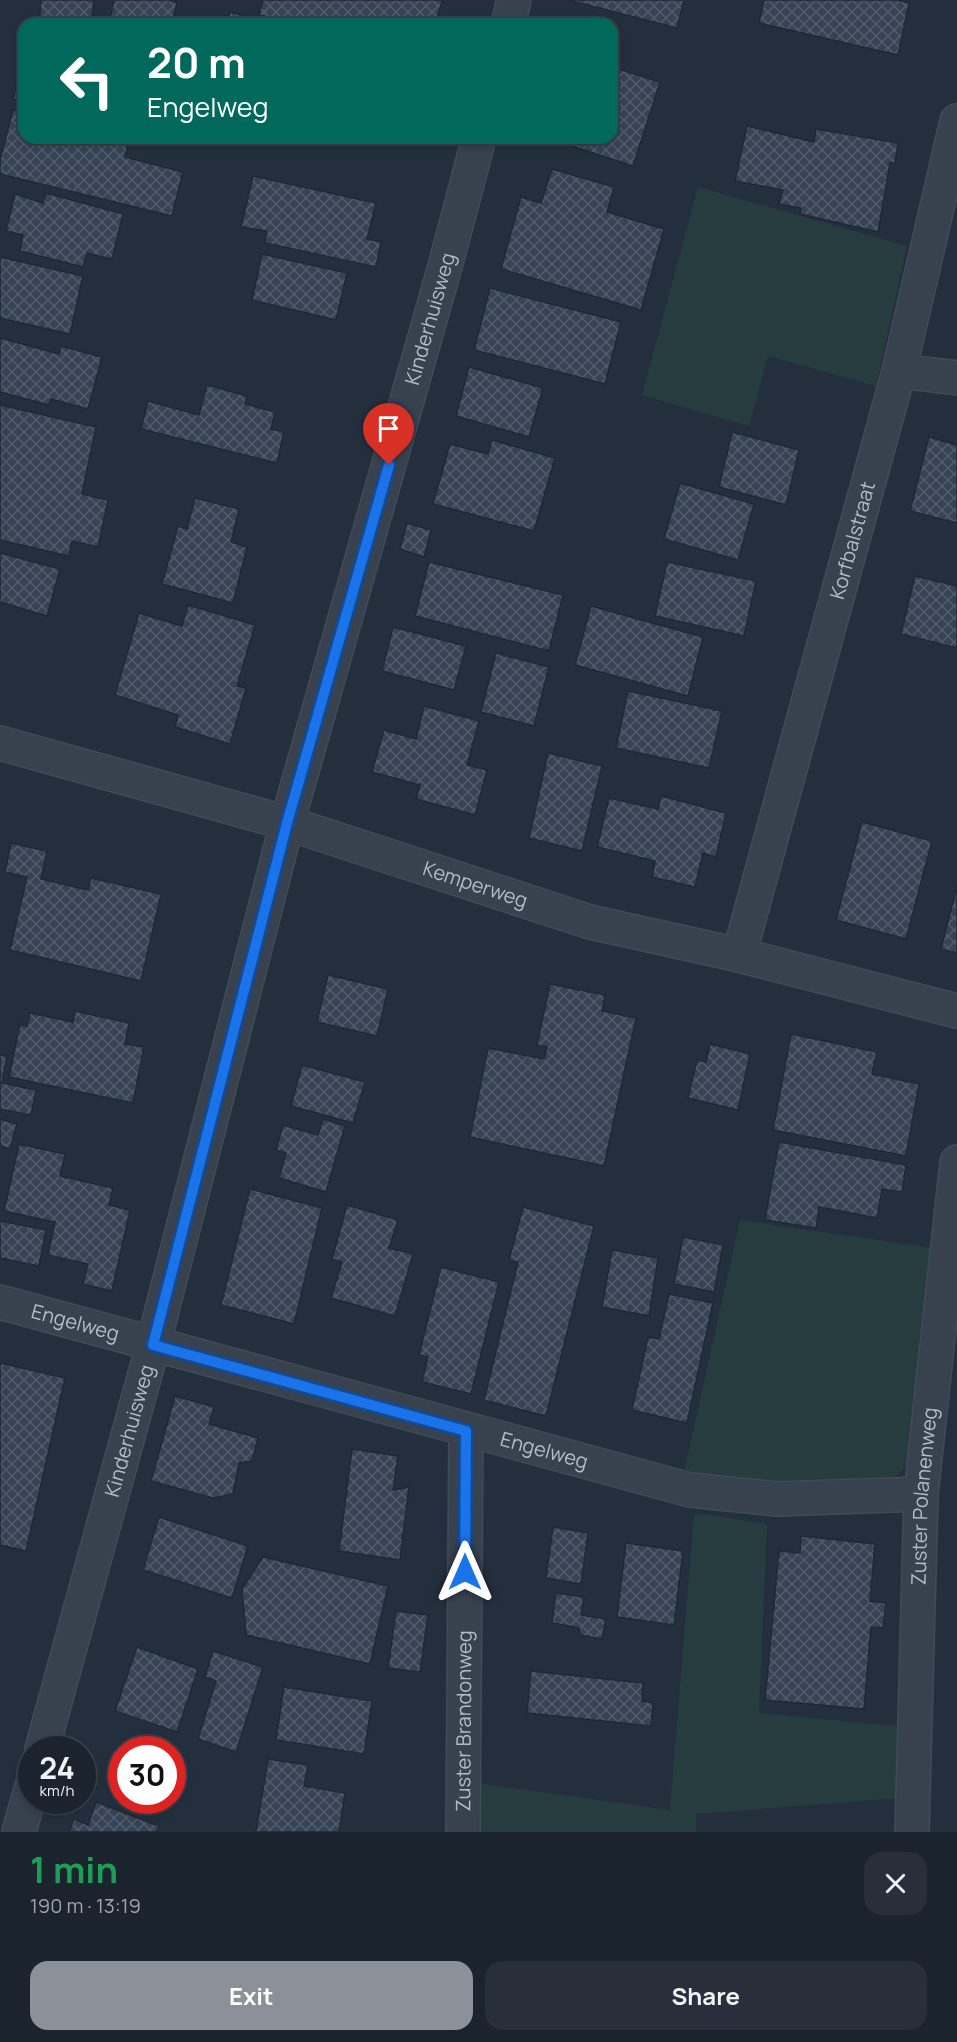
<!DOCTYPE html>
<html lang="en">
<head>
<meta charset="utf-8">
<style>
  :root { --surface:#1b232e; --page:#282f3a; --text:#f1f3f6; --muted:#a0a4aa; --line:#39404a; --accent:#8c9099 }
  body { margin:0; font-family:Manrope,sans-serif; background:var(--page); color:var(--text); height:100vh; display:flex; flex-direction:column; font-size:22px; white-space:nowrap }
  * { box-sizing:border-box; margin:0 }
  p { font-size:20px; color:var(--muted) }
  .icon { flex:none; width:33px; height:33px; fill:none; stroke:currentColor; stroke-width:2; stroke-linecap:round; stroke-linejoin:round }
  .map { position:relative; height:1832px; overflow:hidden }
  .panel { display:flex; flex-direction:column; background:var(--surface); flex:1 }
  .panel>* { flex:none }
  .banner { position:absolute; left:18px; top:18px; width:600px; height:126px; border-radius:18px; box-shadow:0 3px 9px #0003,0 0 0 2px var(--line); background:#00695c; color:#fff; overflow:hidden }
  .speed { position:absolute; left:18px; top:1736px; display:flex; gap:12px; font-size:30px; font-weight:700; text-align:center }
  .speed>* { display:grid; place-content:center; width:78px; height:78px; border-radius:50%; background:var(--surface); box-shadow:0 3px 9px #0003,0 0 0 2px var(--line); line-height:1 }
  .speed small { font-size:15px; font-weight:400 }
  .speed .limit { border:9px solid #d22; background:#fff; color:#111 }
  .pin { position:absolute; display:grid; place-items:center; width:51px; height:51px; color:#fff; margin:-62px -26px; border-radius:50% 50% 50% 0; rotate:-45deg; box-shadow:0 0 6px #0007 }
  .pin .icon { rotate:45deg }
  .me { position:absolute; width:66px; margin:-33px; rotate:0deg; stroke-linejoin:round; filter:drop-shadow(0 0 4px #0008) }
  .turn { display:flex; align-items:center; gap:21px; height:126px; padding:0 30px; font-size:27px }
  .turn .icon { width:78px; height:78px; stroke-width:2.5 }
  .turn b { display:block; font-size:42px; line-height:51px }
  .round { display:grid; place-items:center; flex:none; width:63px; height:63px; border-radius:18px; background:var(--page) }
  .headline { display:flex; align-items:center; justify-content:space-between; height:102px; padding:0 30px }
  h1 { font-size:36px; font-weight:700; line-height:45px; color:#1e9e55 }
  .action { display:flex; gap:12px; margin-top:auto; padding:12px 30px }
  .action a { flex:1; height:69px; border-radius:18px; background:var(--accent); color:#fff; font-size:24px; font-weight:700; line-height:69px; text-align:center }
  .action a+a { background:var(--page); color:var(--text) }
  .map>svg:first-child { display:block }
</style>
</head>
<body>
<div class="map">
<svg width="957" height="1832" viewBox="0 0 957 1832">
  <defs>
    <pattern id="building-cross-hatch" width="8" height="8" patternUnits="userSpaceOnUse" patternTransform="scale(1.5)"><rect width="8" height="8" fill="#364354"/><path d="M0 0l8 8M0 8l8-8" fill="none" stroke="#515c6b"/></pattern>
  </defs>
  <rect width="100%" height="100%" fill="#242f3e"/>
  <g fill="#263c3f">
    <path d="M 698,187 L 907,246 L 876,386 L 768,356 L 749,426 L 642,395 Z"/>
    <path d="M 740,1220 L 932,1248 L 911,1455 L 902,1471 L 890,1481 L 811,1485 L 701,1478 L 684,1472 Z"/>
    <path d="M 694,1513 L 767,1524 L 759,1713 L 905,1727 L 901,1798 L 696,1814 L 696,1832 L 476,1832 L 476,1783 L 670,1810 Z"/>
  </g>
  <g fill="url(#building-cross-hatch)" stroke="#1f2835" stroke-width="1.5">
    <path d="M 41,0 L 94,0 L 91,24 L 39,24 Z"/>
    <path d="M 114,0 L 168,0 L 177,2 L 172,24 L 109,24 Z"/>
    <path d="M 263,0 L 442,0 L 436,24 L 291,24 L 259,15 Z"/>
    <path d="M 568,0 L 684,0 L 677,28 Z"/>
    <path d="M 764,0 L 898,0 L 909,3 L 898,55 L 759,23 Z"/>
    <path d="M 230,12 L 274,24 L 227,24 Z"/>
    <path d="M 24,57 L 24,102 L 13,99 Z"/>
    <path d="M 612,67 L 660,82 L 633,166 L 547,138 L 612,138 Z"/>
    <path d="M 13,110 L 24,113 L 24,138 L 122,138 L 129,140 L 125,157 L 183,172 L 172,216 L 0,174 L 0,160 Z"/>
    <path d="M 747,126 L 814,142 L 816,129 L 898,143 L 895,163 L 890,163 L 878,232 L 800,214 L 801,208 L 779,204 L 783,190 L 735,181 Z"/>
    <path d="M 552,169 L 614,187 L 607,212 L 664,229 L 641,310 L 501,269 L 521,197 L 541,203 Z"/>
    <path d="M 253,176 L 376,203 L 367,239 L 381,242 L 376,267 L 265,243 L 267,231 L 241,227 Z"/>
    <path d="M 46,193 L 123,214 L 112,259 L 87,253 L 83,267 L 20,251 L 23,235 L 6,231 L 15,194 L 43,203 Z"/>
    <path d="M 262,254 L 347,273 L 336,320 L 252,300 Z"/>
    <path d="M 0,257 L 83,276 L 70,334 L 0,318 Z"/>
    <path d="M 490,288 L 621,322 L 605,384 L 474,350 Z"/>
    <path d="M 0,338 L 59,354 L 61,346 L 102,357 L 88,409 L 51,399 L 49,405 L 0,392 Z"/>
    <path d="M 469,367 L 543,388 L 529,437 L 456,416 Z"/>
    <path d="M 207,385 L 247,396 L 245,404 L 275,412 L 271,429 L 284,432 L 277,463 L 141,429 L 148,401 L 199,415 Z"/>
    <path d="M 0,405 L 96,427 L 82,494 L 108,500 L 98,547 L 72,541 L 69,556 L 0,540 Z"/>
    <path d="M 732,432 L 799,450 L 786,505 L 719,487 Z"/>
    <path d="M 929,437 L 957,445 L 957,523 L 910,511 Z"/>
    <path d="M 492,440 L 555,458 L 534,531 L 433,504 L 450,444 L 488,454 Z"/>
    <path d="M 680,483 L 754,504 L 738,560 L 664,539 Z"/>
    <path d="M 195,498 L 239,509 L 231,542 L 247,547 L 233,603 L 162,584 L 178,526 L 187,529 Z"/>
    <path d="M 407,523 L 431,530 L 424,557 L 400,549 Z"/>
    <path d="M 0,553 L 60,569 L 47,616 L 0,602 Z"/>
    <path d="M 429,562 L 563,595 L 549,651 L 415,616 Z"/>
    <path d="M 667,562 L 756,581 L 744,636 L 655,616 Z"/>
    <path d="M 915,576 L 957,586 L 957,648 L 901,634 Z"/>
    <path d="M 188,605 L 255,625 L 237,686 L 246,688 L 230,744 L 175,727 L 178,715 L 115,695 L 139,613 L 182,626 Z"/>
    <path d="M 591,606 L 703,637 L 688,696 L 575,665 Z"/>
    <path d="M 393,627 L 466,646 L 454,690 L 382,671 Z"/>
    <path d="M 496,653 L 549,667 L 534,726 L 481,712 Z"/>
    <path d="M 628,691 L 722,711 L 709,768 L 616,748 Z"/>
    <path d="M 424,706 L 479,721 L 467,765 L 487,770 L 475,815 L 416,799 L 420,785 L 372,772 L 384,730 L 416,739 Z"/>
    <path d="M 548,753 L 602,766 L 582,851 L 529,838 Z"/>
    <path d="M 661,796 L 726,813 L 716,857 L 703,853 L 695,887 L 652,877 L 655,861 L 597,847 L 609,798 L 658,809 Z"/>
    <path d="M 862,822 L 932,841 L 906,939 L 836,920 Z"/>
    <path d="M 11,843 L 47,851 L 41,879 L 88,890 L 91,878 L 161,894 L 141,981 L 10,950 L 27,877 L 5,872 Z"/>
    <path d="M 957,886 L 957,953 L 941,949 Z"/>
    <path d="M 328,975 L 388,989 L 377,1036 L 317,1022 Z"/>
    <path d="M 550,984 L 605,995 L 602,1011 L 636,1018 L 604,1166 L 470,1137 L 488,1048 L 544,1059 L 547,1047 L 537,1045 Z"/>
    <path d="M 75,1011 L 129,1023 L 125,1044 L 144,1047 L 133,1103 L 9,1077 L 20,1024 L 27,1026 L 30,1013 L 73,1022 Z"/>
    <path d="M 791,1034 L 877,1052 L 872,1074 L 919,1084 L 906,1156 L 773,1130 Z"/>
    <path d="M 710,1044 L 750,1054 L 738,1110 L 688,1098 L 697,1060 L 706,1062 Z"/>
    <path d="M 0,1055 L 7,1056 L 2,1083 L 36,1090 L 31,1115 L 0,1109 Z"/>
    <path d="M 302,1065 L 365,1082 L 353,1123 L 291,1106 Z"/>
    <path d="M 0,1119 L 17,1124 L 10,1149 L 0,1146 Z"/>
    <path d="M 323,1119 L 345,1126 L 326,1192 L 279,1178 L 286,1153 L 276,1150 L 283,1125 L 318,1135 Z"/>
    <path d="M 779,1142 L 906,1165 L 902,1192 L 882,1189 L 877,1218 L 819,1207 L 816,1228 L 765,1220 Z"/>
    <path d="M 19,1144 L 65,1154 L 60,1176 L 113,1188 L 109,1205 L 130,1210 L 112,1291 L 83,1284 L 88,1264 L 48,1255 L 55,1222 L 4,1211 Z"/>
    <path d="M 250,1189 L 322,1208 L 294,1324 L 221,1305 Z"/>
    <path d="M 347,1205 L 398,1220 L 389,1248 L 413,1254 L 395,1316 L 331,1298 L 342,1262 L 332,1259 Z"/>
    <path d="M 523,1207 L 594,1226 L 546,1416 L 484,1400 L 518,1262 L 509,1260 Z"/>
    <path d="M 0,1221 L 46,1230 L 39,1266 L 0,1258 Z"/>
    <path d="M 683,1237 L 723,1245 L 714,1292 L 674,1284 Z"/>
    <path d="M 612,1250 L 658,1258 L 649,1316 L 602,1307 Z"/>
    <path d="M 441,1267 L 499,1282 L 471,1394 L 422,1382 L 428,1357 L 419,1355 Z"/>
    <path d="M 669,1294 L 713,1303 L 687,1423 L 632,1410 L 648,1337 L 659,1339 Z"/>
    <path d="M 0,1363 L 65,1378 L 26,1551 L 0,1545 Z"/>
    <path d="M 175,1396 L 214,1407 L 209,1424 L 258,1438 L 252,1461 L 239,1463 L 233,1494 L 213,1498 L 151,1481 Z"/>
    <path d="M 352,1449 L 398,1456 L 393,1490 L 409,1487 L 400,1560 L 339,1551 Z"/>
    <path d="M 159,1517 L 248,1546 L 232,1598 L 143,1570 Z"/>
    <path d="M 553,1527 L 588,1533 L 581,1584 L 546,1578 Z"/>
    <path d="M 801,1536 L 875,1544 L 870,1601 L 886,1603 L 883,1628 L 871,1627 L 864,1709 L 765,1700 L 779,1551 L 800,1553 Z"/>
    <path d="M 626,1543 L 683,1551 L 674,1625 L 617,1617 Z"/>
    <path d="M 263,1557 L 388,1586 L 370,1664 L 246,1635 L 242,1589 Z"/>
    <path d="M 556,1593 L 584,1597 L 581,1615 L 606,1619 L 602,1639 L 580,1635 L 579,1628 L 552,1623 Z"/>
    <path d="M 396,1611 L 428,1615 L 420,1672 L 388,1668 Z"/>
    <path d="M 137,1647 L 198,1669 L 177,1732 L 115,1711 Z"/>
    <path d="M 213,1651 L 263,1667 L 236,1752 L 198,1739 L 216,1681 L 205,1677 Z"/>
    <path d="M 531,1671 L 643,1683 L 642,1701 L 653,1703 L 651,1726 L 527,1713 Z"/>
    <path d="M 284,1687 L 372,1701 L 364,1754 L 276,1740 Z"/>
    <path d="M 268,1759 L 308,1765 L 304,1786 L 345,1793 L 339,1832 L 256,1832 Z"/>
    <path d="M 96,1802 L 159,1826 L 157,1832 L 69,1832 L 74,1819 L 88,1825 Z"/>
  </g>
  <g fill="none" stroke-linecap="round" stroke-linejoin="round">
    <g stroke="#414a57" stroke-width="36">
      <g id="minor">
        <path d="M 508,24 L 514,0"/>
        <path d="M 899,371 L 957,378"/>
        <path id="s1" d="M 0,743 L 287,823 L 590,922 L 739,955 L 957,1011"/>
        <path id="s2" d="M 739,955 L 899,371 L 957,121"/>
        <path id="s3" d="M 0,1302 L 690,1490 L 777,1499 L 921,1494"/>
        <path id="s4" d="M 42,1749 L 153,1345 L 287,823 L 446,263 L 479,138"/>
        <path d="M 19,1832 L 32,1786"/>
        <path id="s5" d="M 463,1832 L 466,1431"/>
        <path id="s6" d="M 912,1832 L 921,1494 L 957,1162"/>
      </g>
    </g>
    <use href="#minor" stroke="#38414e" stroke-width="33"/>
  </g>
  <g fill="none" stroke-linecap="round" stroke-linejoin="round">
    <g stroke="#114b97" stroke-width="15">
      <path id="route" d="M 389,465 L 287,823 L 153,1345 L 466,1431 L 465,1572"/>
    </g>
    <use href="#route" stroke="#1a73e8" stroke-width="10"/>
  </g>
  <g text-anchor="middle" stroke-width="6" stroke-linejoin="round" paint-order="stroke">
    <g font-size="20" fill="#b4bcc9" stroke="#1d2633">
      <text dy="7" stroke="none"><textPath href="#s4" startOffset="1482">Kinderhuisweg</textPath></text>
      <text dy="7" stroke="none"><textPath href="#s2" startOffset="430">Korfbalstraat</textPath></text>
      <text dy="7" stroke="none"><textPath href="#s1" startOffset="496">Kemperweg</textPath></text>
      <text dy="7" stroke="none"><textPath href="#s3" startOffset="78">Engelweg</textPath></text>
      <text dy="7" stroke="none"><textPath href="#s4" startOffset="330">Kinderhuisweg</textPath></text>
      <text dy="7" stroke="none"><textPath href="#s3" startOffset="564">Engelweg</textPath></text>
      <text dy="7" stroke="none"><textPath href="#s6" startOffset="336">Zuster Polanenweg</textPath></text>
      <text dy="7" stroke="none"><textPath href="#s5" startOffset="111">Zuster Brandonweg</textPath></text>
    </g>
  </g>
</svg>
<div class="speed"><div>24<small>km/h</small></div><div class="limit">30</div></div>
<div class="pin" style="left:389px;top:465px;background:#d93025"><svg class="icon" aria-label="arrive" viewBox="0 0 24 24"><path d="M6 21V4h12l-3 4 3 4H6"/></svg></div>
<svg class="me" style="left:465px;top:1572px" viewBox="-20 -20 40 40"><path d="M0-17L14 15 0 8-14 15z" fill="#1a73e8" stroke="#fff" stroke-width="4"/></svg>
<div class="banner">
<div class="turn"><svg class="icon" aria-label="left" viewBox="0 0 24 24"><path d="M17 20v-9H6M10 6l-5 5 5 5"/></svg><div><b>20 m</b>Engelweg</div></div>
</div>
</div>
<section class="panel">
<div class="headline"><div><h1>1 min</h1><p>190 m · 13:19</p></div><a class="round"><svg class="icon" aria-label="close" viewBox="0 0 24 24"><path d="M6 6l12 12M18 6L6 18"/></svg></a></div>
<div class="action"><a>Exit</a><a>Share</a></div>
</section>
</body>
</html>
